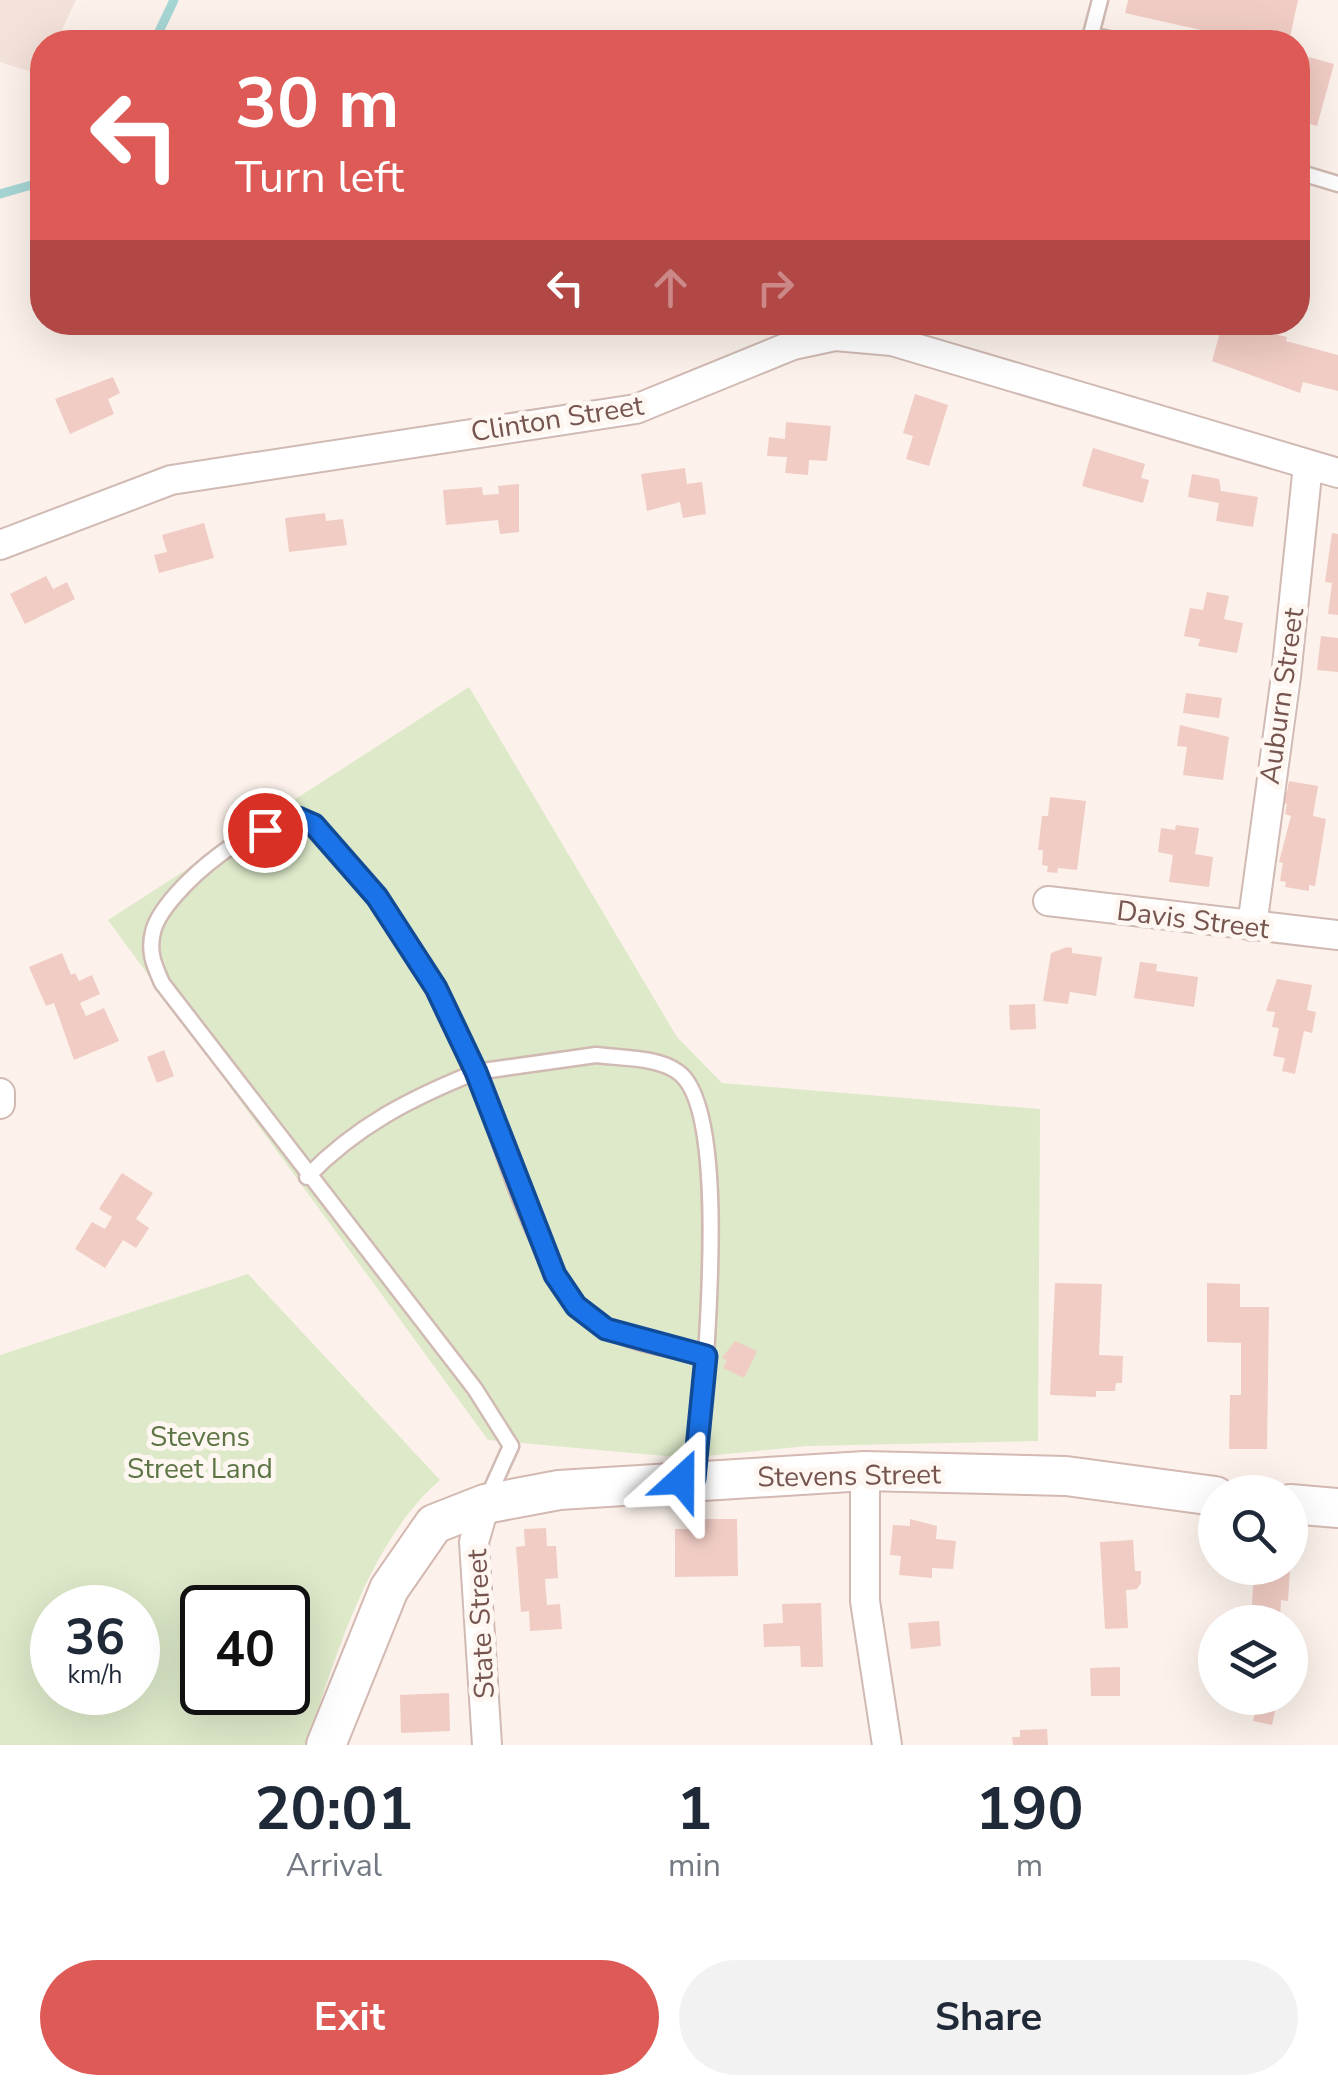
<!DOCTYPE html>
<html lang="en">
<head>
<meta charset="utf-8">
<style>
  :root { --surface:#fff; --page:#f2f2f3; --text:#1f2937; --muted:#747a83; --accent:#de5a57 }
  body { margin:0; font-family:"Nunito Sans",sans-serif; background:var(--page); color:var(--text); height:100vh; display:flex; flex-direction:column; font-size:38px; white-space:nowrap }
  * { box-sizing:border-box; margin:0 }
  p { font-size:32px; color:var(--muted) }
  .icon { flex:none; width:55px; height:55px; fill:none; stroke:currentColor; stroke-width:2; stroke-linecap:round; stroke-linejoin:round }
  .map { position:relative; height:1745px; overflow:hidden }
  .sheet { display:flex; flex-direction:column; background:var(--surface); flex:1 }
  .sheet>* { flex:none }
  .top-card { position:absolute; left:30px; top:30px; width:1280px; height:305px; border-radius:40px; box-shadow:0 10px 40px #0002; background:#de5a57; color:#fff; overflow:hidden }
  .tools { position:absolute; left:1198px; top:1475px; display:grid; gap:20px }
  .tools a { display:grid; place-items:center; width:110px; height:110px; border-radius:50%; background:var(--surface); box-shadow:0 10px 40px #0002; font-size:50px }
  .speed { position:absolute; left:30px; top:1585px; display:flex; gap:20px; font-size:50px; font-weight:700; text-align:center }
  .speed>* { display:grid; place-content:center; width:130px; height:130px; border-radius:50%; background:var(--surface); box-shadow:0 10px 40px #0002; line-height:1 }
  .speed small { font-size:25px; font-weight:400 }
  .speed .limit { border:5px solid #111; border-radius:15px; background:#fff; color:#111 }
  .pin { position:absolute; display:grid; place-items:center; width:85px; height:85px; color:#fff; margin:-42px; border:5px solid #fff; border-radius:50%; box-shadow:0 2px 10px #0007 }
  .me { position:absolute; width:110px; margin:-55px; rotate:24deg; stroke-linejoin:round; filter:drop-shadow(0 0 8px #0008) }
  .turn { display:flex; align-items:center; gap:35px; height:210px; padding:0 40px; font-size:45px }
  .turn .icon { width:130px; height:130px; stroke-width:2.5 }
  .turn b { display:block; font-size:70px; line-height:85px }
  .lanes { display:flex; align-items:center; height:95px; padding:0 40px; background:#0003; justify-content:center; gap:50px; direction:ltr }
  .lanes .off { opacity:.35 }
  .eta { display:flex; justify-content:space-evenly; align-items:center; height:170px; text-align:center }
  .eta b { font-size:60px; font-weight:700; line-height:70px }
  .button { display:flex; gap:20px; margin-top:auto; padding:20px 40px }
  .button a { flex:1; height:115px; border-radius:60px; background:var(--accent); color:#fff; font-size:40px; font-weight:700; line-height:115px; text-align:center }
  .button a+a { background:var(--page); color:var(--text) }
  .map>svg:first-child { display:block }
</style>
</head>
<body>
<div class="map">
<svg width="1338" height="1745" viewBox="0 0 1338 1745">
  <rect width="100%" height="100%" fill="#fcf2eb"/>
  <path fill="#f3e2d9" d="M 0,0 L 76,0 L 56,42 L 42,42 L 41,75 L 0,62 Z"/>
  <g fill="#dde9c9" fill-rule="evenodd">
    <path d="M 469,687 L 677,1037 L 722,1083 L 1040,1109 L 1038,1441 L 807,1446 L 687,1458 L 488,1440 L 108,920 Z"/>
    <path d="M 248,1274 L 440,1480 C 370,1540 334,1659 307,1745 L 0,1745 L 0,1355 ZM 52,1608 L 138,1608 L 138,1692 L 52,1692 ZM 202,1608 L 288,1608 L 288,1692 L 202,1692 Z"/>
  </g>
  <g fill="none" stroke-linecap="round" stroke-linejoin="round">
    <g stroke="#a6d6d4" stroke-width="9">
      <path d="M 154,42 L 174,0"/>
      <path d="M 0,194 L 42,182"/>
    </g>
  </g>
  <g fill="#f0ccc4">
    <path d="M 1128,0 L 1298,0 L 1289,42 L 1254,42 L 1125,13 Z"/>
    <path d="M 1298,54 L 1334,64 L 1317,126 L 1298,121 Z"/>
    <path d="M 1223,322 L 1287,337 L 1286,341 L 1338,355 L 1338,391 L 1303,382 L 1300,393 L 1212,361 Z"/>
    <path d="M 113,377 L 120,393 L 108,399 L 114,414 L 70,434 L 55,399 Z"/>
    <path d="M 915,394 L 948,405 L 929,466 L 906,459 L 913,436 L 903,433 Z"/>
    <path d="M 786,422 L 831,426 L 827,461 L 809,460 L 808,475 L 785,473 L 787,457 L 767,456 L 769,437 L 785,439 Z"/>
    <path d="M 1093,448 L 1145,464 L 1141,478 L 1149,480 L 1143,503 L 1082,486 Z"/>
    <path d="M 685,468 L 687,484 L 702,482 L 706,514 L 683,518 L 680,502 L 647,511 L 641,474 Z"/>
    <path d="M 1192,474 L 1219,479 L 1221,491 L 1258,497 L 1253,527 L 1216,521 L 1219,503 L 1188,497 Z"/>
    <path d="M 519,484 L 519,532 L 500,534 L 498,520 L 446,525 L 443,490 L 482,487 L 483,495 L 499,494 L 498,486 Z"/>
    <path d="M 325,513 L 326,521 L 343,519 L 347,545 L 289,552 L 285,518 Z"/>
    <path d="M 204,523 L 214,558 L 159,573 L 154,555 L 167,552 L 162,535 Z"/>
    <path d="M 1332,533 L 1338,534 L 1338,615 L 1328,614 L 1332,583 L 1325,582 Z"/>
    <path d="M 46,576 L 53,589 L 67,582 L 75,599 L 25,624 L 10,594 Z"/>
    <path d="M 1207,592 L 1229,596 L 1224,619 L 1243,623 L 1237,653 L 1198,646 L 1200,639 L 1184,636 L 1190,608 L 1203,610 Z"/>
    <path d="M 1321,636 L 1338,638 L 1338,672 L 1317,670 Z"/>
    <path d="M 1186,693 L 1222,698 L 1219,718 L 1183,713 Z"/>
    <path d="M 1180,725 L 1229,737 L 1223,780 L 1183,775 L 1187,747 L 1177,746 Z"/>
    <path d="M 1289,781 L 1318,786 L 1313,816 L 1326,819 L 1315,886 L 1309,885 L 1309,891 L 1285,887 L 1286,882 L 1280,881 L 1283,863 L 1279,862 L 1291,816 L 1285,814 L 1287,804 L 1277,802 L 1279,791 L 1287,792 Z"/>
    <path d="M 1050,797 L 1086,801 L 1077,870 L 1058,868 L 1057,873 L 1047,872 L 1048,866 L 1042,865 L 1043,850 L 1038,850 L 1042,816 L 1048,816 Z"/>
    <path d="M 1176,825 L 1199,828 L 1195,854 L 1213,857 L 1209,887 L 1169,882 L 1173,855 L 1158,852 L 1161,828 L 1175,830 Z"/>
    <path d="M 1067,947 L 1072,948 L 1072,953 L 1102,957 L 1096,996 L 1070,992 L 1068,1004 L 1043,1001 L 1051,953 Z"/>
    <path d="M 62,953 L 71,975 L 75,973 L 79,981 L 92,975 L 100,994 L 80,1003 L 86,1016 L 104,1008 L 119,1041 L 74,1060 L 54,1003 L 46,1006 L 29,967 Z"/>
    <path d="M 1140,962 L 1157,964 L 1156,971 L 1198,977 L 1194,1007 L 1134,998 Z"/>
    <path d="M 1277,979 L 1312,985 L 1307,1010 L 1316,1012 L 1312,1033 L 1304,1031 L 1295,1074 L 1282,1071 L 1285,1058 L 1273,1056 L 1279,1028 L 1272,1027 L 1275,1012 L 1266,1011 Z"/>
    <path d="M 1035,1004 L 1036,1029 L 1010,1030 L 1009,1005 Z"/>
    <path d="M 164,1050 L 174,1076 L 157,1083 L 147,1057 Z"/>
    <path d="M 122,1173 L 153,1193 L 136,1219 L 149,1228 L 136,1248 L 123,1240 L 105,1268 L 75,1249 L 92,1222 L 105,1229 L 112,1217 L 99,1209 Z"/>
    <path d="M 1055,1283 L 1102,1284 L 1099,1355 L 1123,1356 L 1122,1383 L 1116,1383 L 1115,1391 L 1096,1391 L 1096,1397 L 1050,1395 Z"/>
    <path d="M 1207,1283 L 1240,1284 L 1240,1307 L 1269,1307 L 1267,1449 L 1229,1449 L 1230,1395 L 1241,1395 L 1241,1343 L 1207,1342 Z"/>
    <path d="M 735,1341 L 757,1351 L 744,1378 L 723,1368 L 727,1360 L 722,1358 Z"/>
    <path d="M 694,1519 L 737,1519 L 738,1576 L 675,1577 L 675,1529 L 694,1529 Z"/>
    <path d="M 910,1519 L 937,1526 L 936,1539 L 956,1541 L 953,1569 L 932,1568 L 932,1578 L 899,1575 L 901,1556 L 890,1555 L 893,1525 L 910,1526 Z"/>
    <path d="M 546,1528 L 547,1546 L 556,1546 L 558,1578 L 545,1579 L 547,1605 L 560,1604 L 562,1629 L 530,1631 L 529,1611 L 521,1612 L 516,1547 L 525,1546 L 524,1529 Z"/>
    <path d="M 1133,1540 L 1135,1571 L 1141,1571 L 1141,1583 L 1137,1589 L 1126,1590 L 1128,1628 L 1105,1629 L 1100,1542 Z"/>
    <path d="M 1254,1568 L 1290,1568 L 1288,1601 L 1281,1600 L 1280,1622 L 1251,1622 Z"/>
    <path d="M 821,1603 L 823,1667 L 801,1667 L 800,1646 L 764,1647 L 763,1624 L 783,1623 L 782,1604 Z"/>
    <path d="M 939,1621 L 941,1646 L 911,1649 L 908,1623 Z"/>
    <path d="M 1120,1667 L 1120,1696 L 1091,1696 L 1090,1668 Z"/>
    <path d="M 449,1693 L 450,1731 L 401,1733 L 400,1695 Z"/>
    <path d="M 1257,1707 L 1275,1711 L 1272,1725 L 1253,1721 Z"/>
    <path d="M 1047,1729 L 1048,1745 L 1013,1745 L 1012,1737 L 1020,1737 L 1020,1730 Z"/>
  </g>
  <g fill="none" stroke-linecap="round" stroke-linejoin="round">
    <g stroke="#d0bab3" stroke-width="19">
      <g id="lane">
        <path d="M 1091,35 L 1122,42"/>
        <path d="M 1089,42 L 1100,0"/>
        <path d="M 1298,172 L 1338,184"/>
        <path d="M 596,1055 C 620,1058 658,1057 678,1072 C 724,1104 709,1302 706,1356 C 673,1349 630,1345 602,1326 C 538,1283 502,1144 476,1072 Z"/>
        <path d="M 307,1177 C 356,1126 411,1098 476,1072 C 441,997 402,927 349,863 C 339,851 326,832 313,824 C 272,800 162,891 153,932 C 148,952 154,965 162,983 L 475,1389 L 511,1446 L 487,1499"/>
        <path d="M 695,1478 L 706,1356"/>
      </g>
    </g>
    <g stroke="#d0bab3" stroke-width="32">
      <g id="street">
        <path d="M 0,545 L 171,480 L 636,409 L 793,345 L 835,336 L 892,341 L 1338,473"/>
        <path d="M 1048,901 L 1338,935"/>
        <path d="M 1252,926 L 1286,676 L 1308,465"/>
        <path d="M 0,1093 L 0,1104"/>
        <path d="M 865,1471 L 865,1601 L 887,1745"/>
        <path d="M 485,1504 L 474,1542 L 487,1745"/>
      </g>
    </g>
    <g stroke="#d3b9b1" stroke-width="42">
      <g id="secondary">
        <path d="M 1290,1504 L 1338,1508"/>
        <path d="M 326,1745 L 389,1589 L 434,1524 L 485,1504 L 559,1490 L 865,1471 L 1066,1476 L 1215,1496"/>
      </g>
    </g>
    <use href="#lane" stroke="#fff" stroke-width="14"/>
    <use href="#street" stroke="#fff" stroke-width="28"/>
    <use href="#secondary" stroke="#fff" stroke-width="38"/>
  </g>
  <g fill="none" stroke-linecap="round" stroke-linejoin="round">
    <g stroke="#114b97" stroke-width="25">
      <path id="route" d="M 265,830 L 298,818 L 314,825 L 377,897 L 436,988 L 476,1072 L 555,1275 L 576,1306 L 606,1329 L 706,1356 L 694,1479 L 681,1480"/>
    </g>
    <use href="#route" stroke="#1a73e8" stroke-width="18"/>
  </g>
  <g text-anchor="middle" stroke-width="10" stroke-linejoin="round" paint-order="stroke">
    <g font-size="28" fill="#76554f" stroke="#fef6f1">
      <text transform="translate(557 418) rotate(-9)" y="10">Clinton Street</text>
      <text transform="translate(1281 696) rotate(-82)" y="10">Auburn Street</text>
      <text transform="translate(1193 919) rotate(7)" y="10">Davis Street</text>
      <text transform="translate(849 1475) rotate(-1)" y="10">Stevens Street</text>
      <text transform="translate(480 1624) rotate(-93)" y="10">State Street</text>
    </g>
    <g font-size="28" fill="#5d7544" stroke="#fef6f1">
      <text x="200" y="1446">Stevens<tspan x="200" dy="32">Street Land</tspan></text>
    </g>
  </g>
</svg>
<div class="tools">
<a><svg class="icon" aria-label="search" viewBox="0 0 24 24"><circle cx="10" cy="10" r="6"/><path d="M15 15l6 6"/></svg></a>
<a><svg class="icon" aria-label="layers" viewBox="0 0 24 24"><path d="M12 4l9 5-9 5-9-5zM3 14l9 5 9-5"/></svg></a>
</div>
<div class="speed"><div>36<small>km/h</small></div><div class="limit">40</div></div>
<div class="pin" style="left:265px;top:830px;background:#d93025"><svg class="icon" aria-label="arrive" viewBox="0 0 24 24"><path d="M6 21V4h12l-3 4 3 4H6"/></svg></div>
<svg class="me" style="left:681px;top:1480px" viewBox="-20 -20 40 40"><path d="M0-17L14 15 0 8-14 15z" fill="#1a73e8" stroke="#fff" stroke-width="4"/></svg>
<div class="top-card">
<div class="turn"><svg class="icon" aria-label="left" viewBox="0 0 24 24"><path d="M17 20v-9H6M10 6l-5 5 5 5"/></svg><div><b>30 m</b>Turn left</div></div>
<div class="lanes"><svg class="icon" aria-label="left" viewBox="0 0 24 24"><path d="M17 20v-9H6M10 6l-5 5 5 5"/></svg><svg class="icon off" aria-label="ahead" viewBox="0 0 24 24"><path d="M12 20V5M6 11l6-6 6 6"/></svg><svg class="icon off" aria-label="right" viewBox="0 0 24 24"><path d="M7 20v-9h11M14 6l5 5-5 5"/></svg></div>
</div>
</div>
<section class="sheet">
<div class="eta">
<div><b>20:01</b><p>Arrival</p></div>
<div><b>1</b><p>min</p></div>
<div><b>190</b><p>m</p></div>
</div>
<div class="button"><a>Exit</a><a>Share</a></div>
</section>
</body>
</html>
